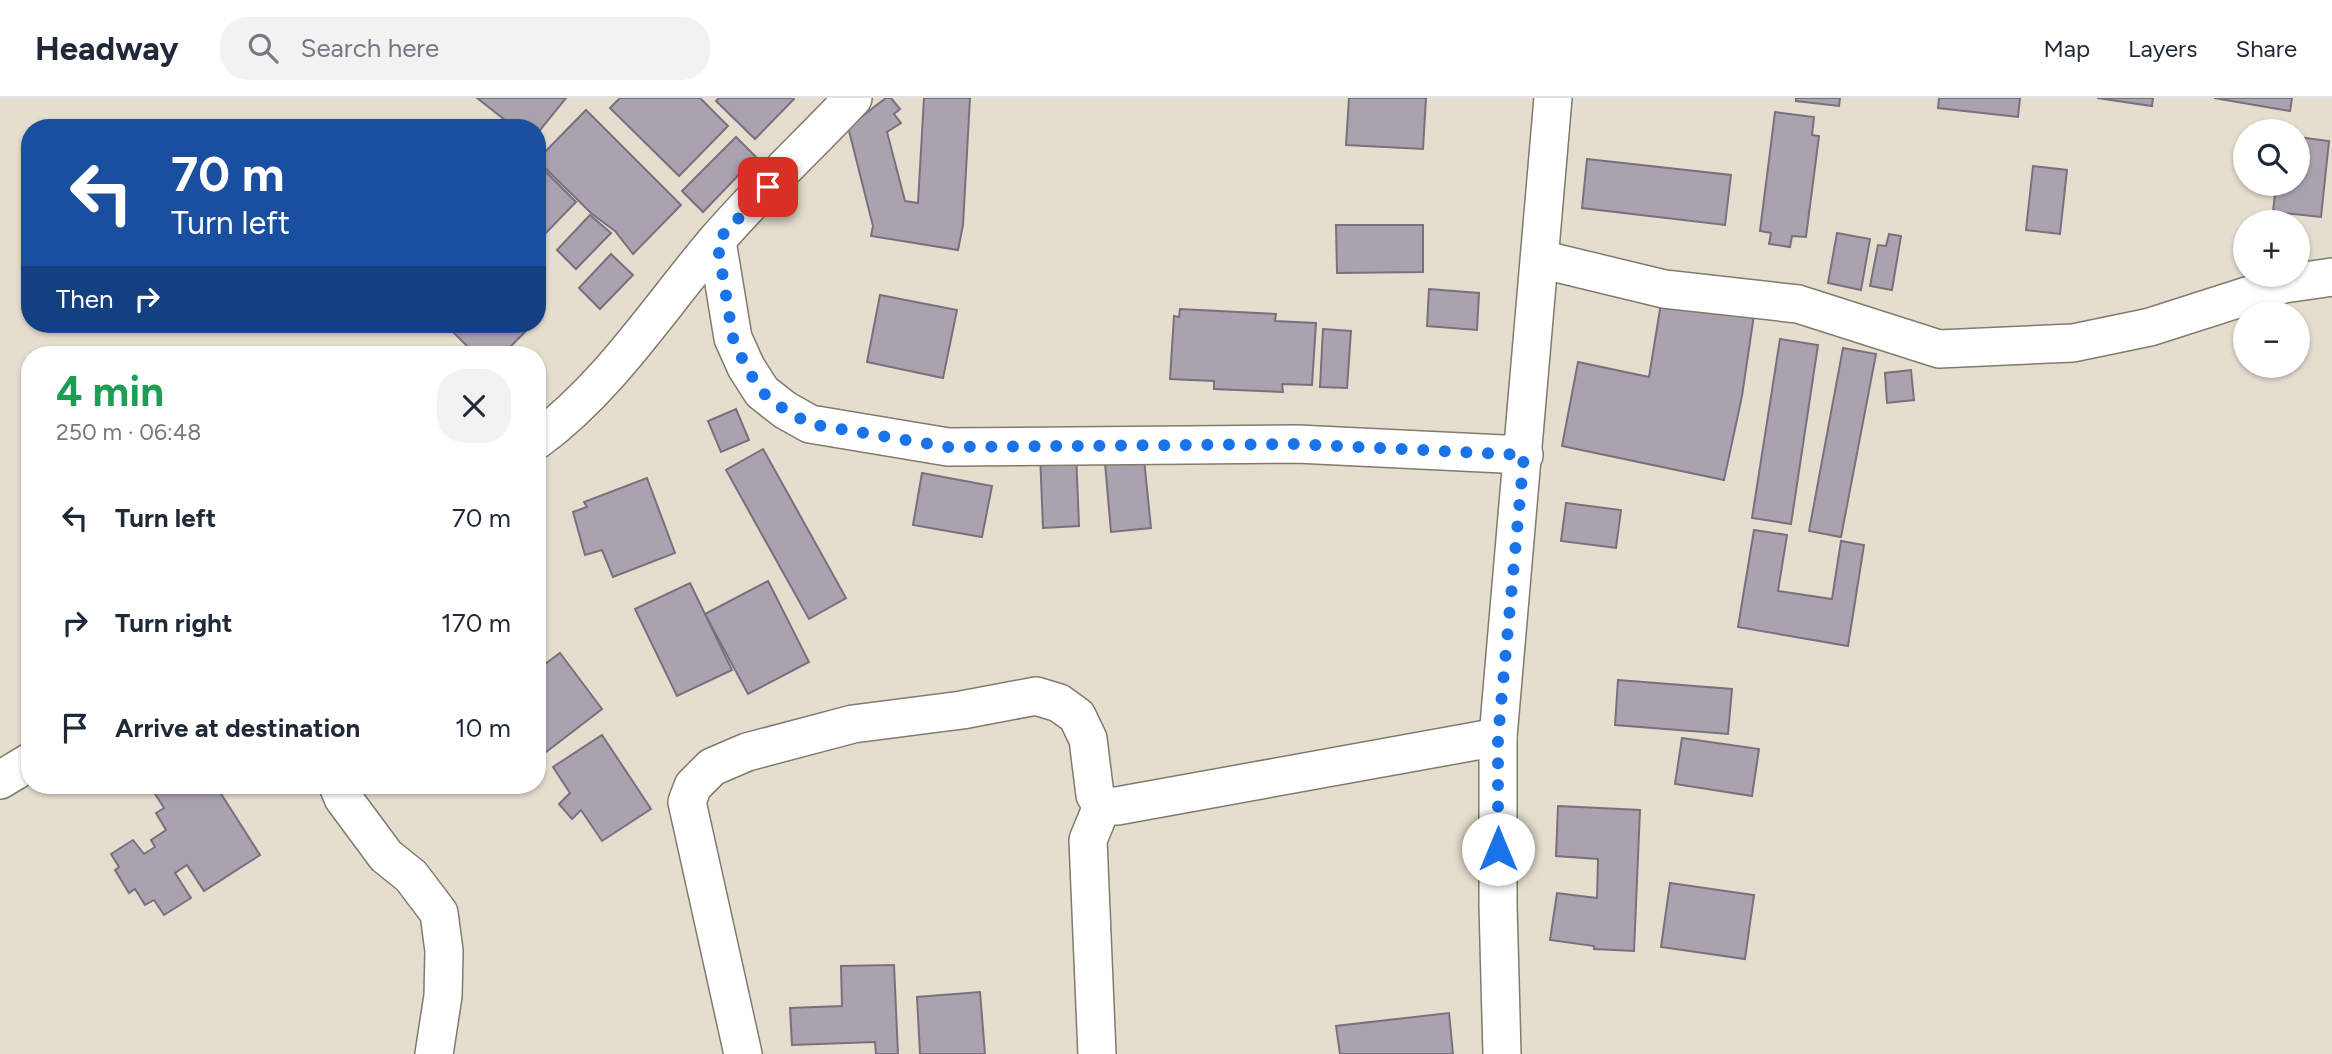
<!DOCTYPE html>
<html lang="en">
<head>
<meta charset="utf-8">
<style>
  :root { --surface:#fff; --page:#f2f2f3; --text:#1f2937; --muted:#747a83; --line:#e0e1e3 }
  body { margin:0; font-family:Figtree,sans-serif; background:var(--page); color:var(--text); height:100vh; display:flex; flex-direction:column; font-size:26px; white-space:nowrap }
  * { box-sizing:border-box; margin:0 }
  p { font-size:23px; color:var(--muted) }
  .icon { flex:none; width:38px; height:38px; fill:none; stroke:currentColor; stroke-width:2; stroke-linecap:round; stroke-linejoin:round }
  .map { position:relative; flex:1; overflow:hidden }
  .panel { position:absolute; left:21px; top:248px; width:525px; height:448px; display:flex; flex-direction:column; background:var(--surface); border-radius:28px; box-shadow:0 2px 5px #0004 }
  .panel>* { flex:none }
  .hud { position:absolute; left:21px; top:21px; width:525px; height:214px; border-radius:28px; box-shadow:0 2px 5px #0004; background:#1a4fa0; color:#fff; overflow:hidden }
  .fabs { position:absolute; left:2233px; top:21px; display:grid; gap:14px }
  .fabs a { display:grid; place-items:center; width:77px; height:77px; border-radius:50%; background:var(--surface); box-shadow:0 2px 5px #0004; font-size:35px }
  .pin { position:absolute; display:grid; place-items:center; width:60px; height:60px; color:#fff; margin:-30px; border-radius:14px; box-shadow:0 4px 10px #0006 }
  .me { position:absolute; width:77px; margin:-38px; rotate:0deg; stroke-linejoin:round; filter:drop-shadow(0 0 5px #0008) }
  .turn { display:flex; align-items:center; gap:24px; height:147px; padding:0 35px; font-size:32px }
  .turn .icon { width:91px; height:91px; stroke-width:2.5 }
  .turn b { display:block; font-size:49px; line-height:60px }
  .then { display:flex; align-items:center; height:66px; padding:0 35px; background:#0003; gap:14px; font-size:26px }
  .round { display:grid; place-items:center; flex:none; width:74px; height:74px; border-radius:28px; background:var(--page) }
  .overview { display:flex; align-items:center; justify-content:space-between; height:119px; padding:0 35px }
  h1 { font-size:42px; font-weight:700; line-height:52px; color:#1e9e55 }
  ul { padding:0; list-style:none }
  li { display:flex; align-items:center; gap:21px; height:105px; padding:0 35px }
  li div { flex:1 }
  li b { display:block; font-size:26px }
  li em { font-style:normal }
  header { display:flex; align-items:center; gap:42px; box-sizing:border-box; height:98px; padding:0 35px; background:var(--surface); border-bottom:2px solid var(--line) }
  header strong { font-size:33px }
  nav { display:flex; gap:38px; margin-inline-start:auto; font-size:24px }
  .search { width:490px; height:63px; background:var(--page); display:flex; align-items:center; gap:18px; box-sizing:border-box; padding:0 24px; border-radius:28px; color:var(--muted); font-size:26px }
  .map>svg:first-child { display:block }
</style>
</head>
<body>
<header>
<strong>Headway</strong>
<div class="search"><svg class="icon" aria-label="search" viewBox="0 0 24 24"><circle cx="10" cy="10" r="6"/><path d="M15 15l6 6"/></svg>Search here</div>
<nav><a>Map</a><a>Layers</a><a>Share</a></nav>
</header>
<div class="map">
<svg width="2332" height="956" viewBox="0 0 2332 956">
  <rect width="100%" height="100%" fill="#e5decf"/>
  <g fill="#aba2b0" stroke="#78707d" stroke-width="2">
    <path d="M 477,0 L 566,0 L 537,36 L 537,30 L 515,30 Z"/>
    <path d="M 620,0 L 700,0 L 728,28 L 679,78 L 610,10 Z"/>
    <path d="M 719,0 L 793,0 L 794,1 L 755,41 L 716,3 Z"/>
    <path d="M 886,0 L 891,0 L 900,11 L 894,16 L 901,25 L 887,34 L 905,103 L 918,105 L 924,0 L 970,0 L 963,127 L 958,152 L 871,138 L 873,128 L 848,29 Z"/>
    <path d="M 1349,0 L 1426,0 L 1423,51 L 1346,47 Z"/>
    <path d="M 1796,0 L 1840,0 L 1839,8 L 1796,3 Z"/>
    <path d="M 1939,0 L 2020,0 L 2018,19 L 1938,10 Z"/>
    <path d="M 2097,0 L 2153,0 L 2152,8 Z"/>
    <path d="M 2214,0 L 2292,0 L 2290,13 Z"/>
    <path d="M 586,12 L 681,107 L 633,156 L 615,133 L 592,116 L 537,62 Z"/>
    <path d="M 1775,14 L 1814,19 L 1812,37 L 1819,38 L 1806,139 L 1792,138 L 1790,149 L 1769,146 L 1771,135 L 1760,133 Z"/>
    <path d="M 736,39 L 756,59 L 703,114 L 682,93 Z"/>
    <path d="M 2298,39 L 2329,43 L 2321,119 L 2273,114 L 2276,86 L 2298,86 Z"/>
    <path d="M 1587,61 L 1731,77 L 1725,127 L 1582,110 Z"/>
    <path d="M 537,65 L 576,104 L 537,144 Z"/>
    <path d="M 2033,68 L 2067,72 L 2060,136 L 2026,132 Z"/>
    <path d="M 590,117 L 611,135 L 576,171 L 557,152 Z"/>
    <path d="M 1336,127 L 1423,127 L 1423,174 L 1337,175 Z"/>
    <path d="M 1837,135 L 1870,141 L 1861,192 L 1828,185 Z"/>
    <path d="M 1889,136 L 1901,138 L 1892,192 L 1870,188 L 1878,147 L 1886,148 Z"/>
    <path d="M 611,156 L 633,177 L 600,211 L 579,190 Z"/>
    <path d="M 1429,191 L 1479,195 L 1477,232 L 1427,228 Z"/>
    <path d="M 1663,193 L 1755,210 L 1742,298 L 1724,382 L 1562,348 L 1578,264 L 1649,279 Z"/>
    <path d="M 880,197 L 957,212 L 943,280 L 867,264 Z"/>
    <path d="M 1180,211 L 1276,216 L 1275,223 L 1316,225 L 1312,287 L 1282,286 L 1283,294 L 1214,291 L 1214,283 L 1170,281 L 1174,218 L 1179,219 Z"/>
    <path d="M 457,226 L 533,226 L 502,257 L 476,257 L 451,232 Z"/>
    <path d="M 1323,231 L 1351,233 L 1347,290 L 1320,289 Z"/>
    <path d="M 1780,241 L 1818,247 L 1791,426 L 1752,420 Z"/>
    <path d="M 1843,250 L 1876,256 L 1841,439 L 1809,433 Z"/>
    <path d="M 1911,272 L 1914,302 L 1887,305 L 1885,275 Z"/>
    <path d="M 736,311 L 749,342 L 721,354 L 708,323 Z"/>
    <path d="M 763,351 L 846,500 L 809,521 L 726,372 Z"/>
    <path d="M 1076,354 L 1079,428 L 1043,430 L 1040,355 Z"/>
    <path d="M 1144,361 L 1151,430 L 1111,434 L 1105,365 Z"/>
    <path d="M 922,375 L 992,388 L 982,439 L 913,427 Z"/>
    <path d="M 647,380 L 675,455 L 613,479 L 602,452 L 585,457 L 573,414 L 587,409 L 584,404 Z"/>
    <path d="M 1566,405 L 1621,412 L 1616,450 L 1561,443 Z"/>
    <path d="M 1754,432 L 1787,437 L 1778,493 L 1832,501 L 1841,443 L 1864,447 L 1848,548 L 1738,529 Z"/>
    <path d="M 768,483 L 809,564 L 748,596 L 705,516 Z"/>
    <path d="M 690,485 L 732,572 L 677,598 L 635,511 Z"/>
    <path d="M 560,555 L 602,611 L 537,661 L 537,572 Z"/>
    <path d="M 1618,582 L 1732,591 L 1728,636 L 1615,627 Z"/>
    <path d="M 602,637 L 651,711 L 602,743 L 581,712 L 572,721 L 559,706 L 570,695 L 553,669 Z"/>
    <path d="M 1682,640 L 1759,651 L 1752,698 L 1675,686 Z"/>
    <path d="M 157,688 L 187,688 L 191,694 L 200,688 L 216,688 L 260,757 L 204,793 L 187,767 L 175,775 L 191,800 L 164,817 L 154,802 L 145,807 L 135,791 L 129,795 L 115,772 L 119,769 L 111,756 L 133,742 L 144,756 L 155,749 L 151,742 L 166,732 L 156,715 L 164,710 L 152,691 Z"/>
    <path d="M 1558,708 L 1640,712 L 1634,853 L 1594,851 L 1594,848 L 1550,842 L 1557,795 L 1597,800 L 1598,761 L 1556,758 Z"/>
    <path d="M 1670,785 L 1754,797 L 1745,861 L 1661,849 Z"/>
    <path d="M 894,867 L 898,956 L 876,956 L 875,944 L 792,947 L 790,910 L 842,908 L 841,868 Z"/>
    <path d="M 980,894 L 985,956 L 920,956 L 917,899 Z"/>
    <path d="M 1449,915 L 1453,956 L 1340,956 L 1336,928 Z"/>
  </g>
  <g fill="none" stroke-linecap="round" stroke-linejoin="round">
    <g stroke="#817a6d" stroke-width="40">
      <g id="street">
        <path d="M 717,143 L 733,240 L 746,269 L 762,294 L 785,312 L 810,326 L 948,349 L 1297,346 L 1524,357"/>
        <path d="M 1540,161 L 1664,191 L 1798,206 L 1939,251 L 2073,245 L 2150,229 L 2284,186 L 2332,179"/>
        <path d="M 537,342 C 609,289 659,210 716,143 C 759,93 808,48 853,0"/>
        <path d="M 0,682 L 30,664"/>
        <path d="M 338,688 L 343,700 L 386,758 L 411,778 L 439,815 L 444,853 L 443,898 L 434,956"/>
        <path d="M 743,956 L 687,704 L 693,688 L 712,669 L 747,654 L 853,626 L 962,612 L 1036,598 L 1059,605 L 1077,618 L 1088,641 L 1095,697 L 1102,708 L 1117,708 L 1498,639"/>
        <path d="M 1097,956 L 1088,742 L 1102,708"/>
        <path d="M 1502,956 L 1498,807 L 1498,639 L 1553,0"/>
      </g>
    </g>
    <use href="#street" stroke="#fff" stroke-width="37"/>
  </g>
  <g fill="none" stroke-linecap="round" stroke-linejoin="round">
    <path stroke="#1a73e8" stroke-width="12" stroke-dasharray="0 21.6" d="M 768,89 L 717,143 L 733,240 L 746,269 L 762,294 L 785,312 L 810,326 L 948,349 L 1297,346 L 1524,357 L 1498,639 L 1498,751"/>
  </g>
</svg>
<div class="fabs">
<a><svg class="icon" aria-label="search" viewBox="0 0 24 24"><circle cx="10" cy="10" r="6"/><path d="M15 15l6 6"/></svg></a>
<a>+</a>
<a>−</a>
</div>
<div class="pin" style="left:768px;top:89px;background:#d93025"><svg class="icon" aria-label="arrive" viewBox="0 0 24 24"><path d="M6 21V4h12l-3 4 3 4H6"/></svg></div>
<svg class="me" style="left:1498px;top:751px" viewBox="-20 -20 40 40"><circle r="19" fill="#fff"/><path d="M0-13L10 11 0 6-10 11z" fill="#1a73e8"/></svg>
<div class="hud">
<div class="turn"><svg class="icon" aria-label="left" viewBox="0 0 24 24"><path d="M17 20v-9H6M10 6l-5 5 5 5"/></svg><div><b>70 m</b>Turn left</div></div>
<div class="then">Then<svg class="icon" aria-label="right" viewBox="0 0 24 24"><path d="M7 20v-9h11M14 6l5 5-5 5"/></svg></div>
</div>
<section class="panel">
<div class="overview"><div><h1>4 min</h1><p>250 m · 06:48</p></div><a class="round"><svg class="icon" aria-label="close" viewBox="0 0 24 24"><path d="M6 6l12 12M18 6L6 18"/></svg></a></div>
<ul>
<li><svg class="icon" aria-label="left" viewBox="0 0 24 24"><path d="M17 20v-9H6M10 6l-5 5 5 5"/></svg><div><b>Turn left</b></div><em>70 m</em></li>
<li><svg class="icon" aria-label="right" viewBox="0 0 24 24"><path d="M7 20v-9h11M14 6l5 5-5 5"/></svg><div><b>Turn right</b></div><em>170 m</em></li>
<li><svg class="icon" aria-label="arrive" viewBox="0 0 24 24"><path d="M6 21V4h12l-3 4 3 4H6"/></svg><div><b>Arrive at destination</b></div><em>10 m</em></li>
</ul>
</section>
</div>
</body>
</html>
